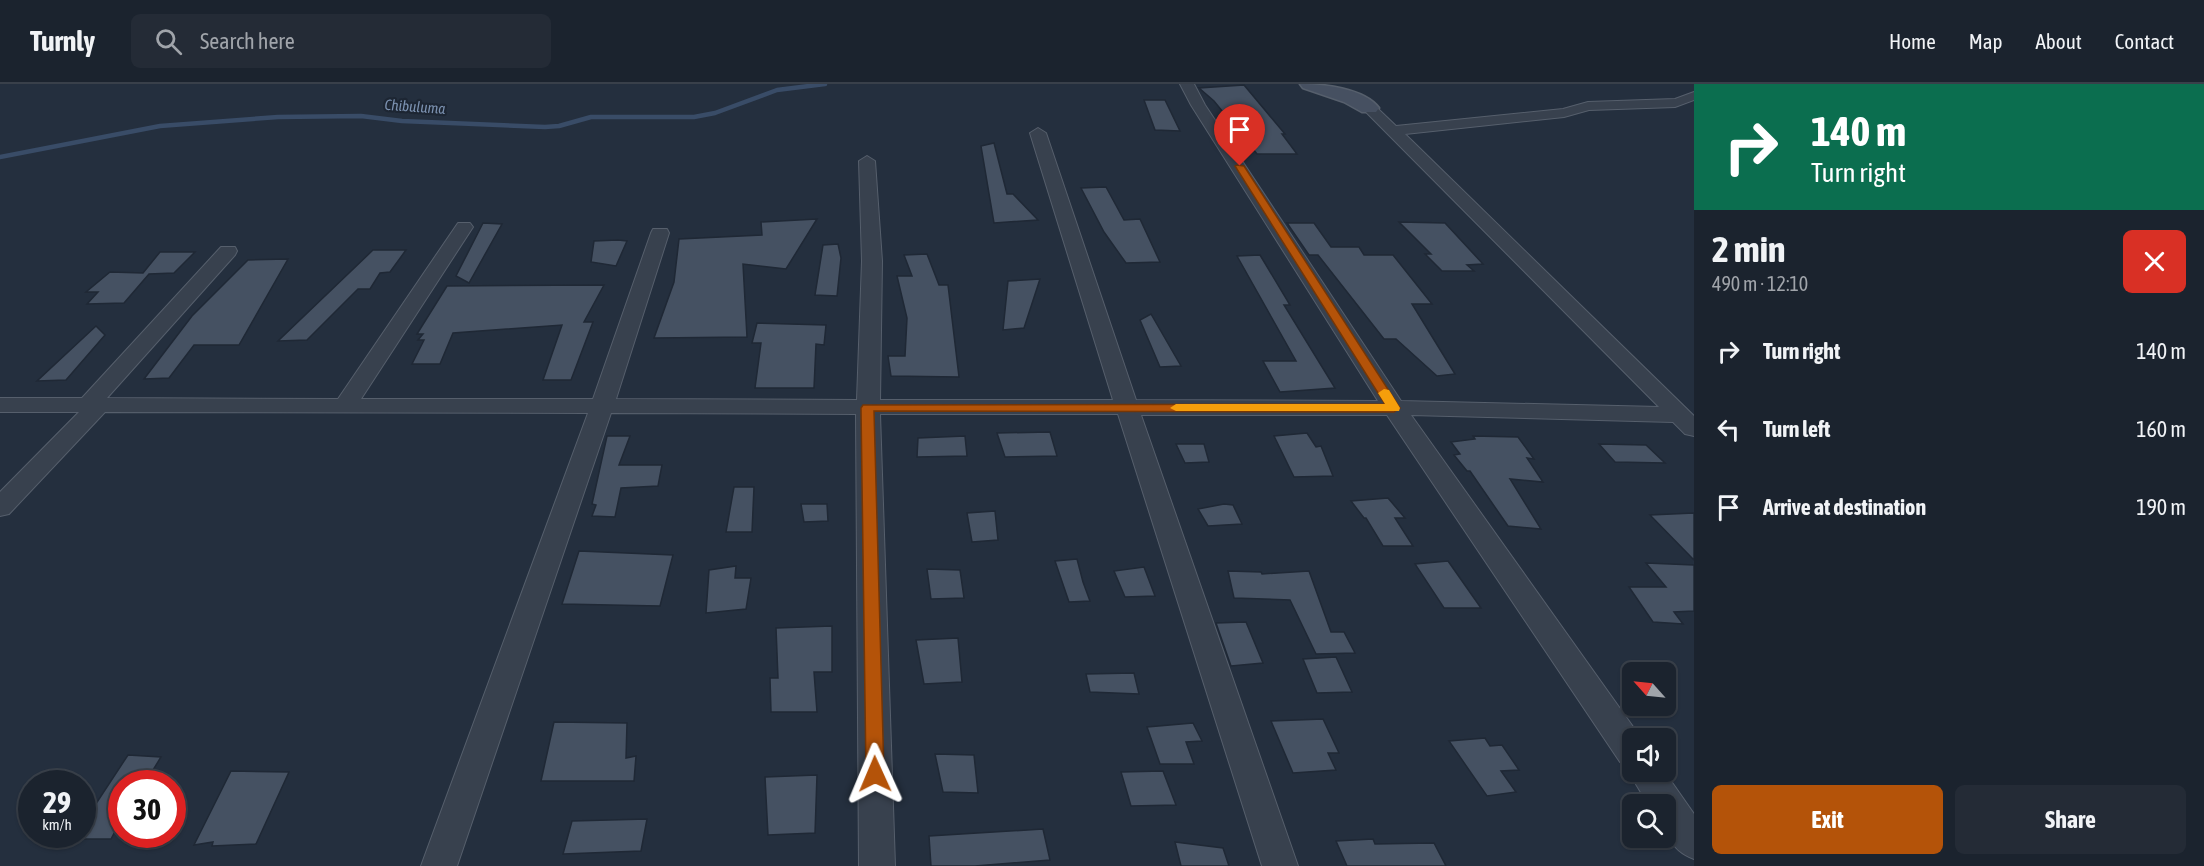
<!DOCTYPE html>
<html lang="en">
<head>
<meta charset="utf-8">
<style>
  :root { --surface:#1b232e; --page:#242b36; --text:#f1f3f6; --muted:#a0a4aa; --line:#39404a; --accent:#b45309 }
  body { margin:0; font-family:"Asap Condensed",sans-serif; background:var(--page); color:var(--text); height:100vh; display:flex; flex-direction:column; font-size:22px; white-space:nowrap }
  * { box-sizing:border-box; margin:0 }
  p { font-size:20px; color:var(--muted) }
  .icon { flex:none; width:33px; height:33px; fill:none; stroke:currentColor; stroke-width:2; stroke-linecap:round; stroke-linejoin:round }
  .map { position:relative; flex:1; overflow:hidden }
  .details { display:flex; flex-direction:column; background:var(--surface); width:510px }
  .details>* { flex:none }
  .banner { background:#0b6e4f; color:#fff; overflow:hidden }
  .needle { width:39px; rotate:297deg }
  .controls { position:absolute; left:1622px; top:578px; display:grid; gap:12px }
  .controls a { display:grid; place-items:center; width:54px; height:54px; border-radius:9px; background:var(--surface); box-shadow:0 2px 4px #0004,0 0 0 2px var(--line); font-size:30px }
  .speed { position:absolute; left:18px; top:686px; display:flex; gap:12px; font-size:30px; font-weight:700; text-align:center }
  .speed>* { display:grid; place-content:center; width:78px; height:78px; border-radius:50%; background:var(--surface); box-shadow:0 2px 4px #0004,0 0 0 2px var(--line); line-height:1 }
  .speed small { font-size:15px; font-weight:400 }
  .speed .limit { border:9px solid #d22; background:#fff; color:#111 }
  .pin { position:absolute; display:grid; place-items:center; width:51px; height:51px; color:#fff; margin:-62px -26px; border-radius:50% 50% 50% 0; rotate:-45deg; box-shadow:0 0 6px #0007 }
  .pin .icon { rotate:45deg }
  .me { position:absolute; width:66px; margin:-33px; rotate:359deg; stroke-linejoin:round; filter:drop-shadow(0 0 4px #0008) }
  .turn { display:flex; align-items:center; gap:21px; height:126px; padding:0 18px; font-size:27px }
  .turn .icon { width:78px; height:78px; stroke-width:2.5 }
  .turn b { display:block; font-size:42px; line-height:51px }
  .round { display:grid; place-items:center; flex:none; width:63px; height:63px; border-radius:9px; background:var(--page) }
  .headline { display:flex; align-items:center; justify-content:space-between; height:102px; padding:0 18px }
  h1 { font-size:36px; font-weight:700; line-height:45px }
  .button { display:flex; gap:12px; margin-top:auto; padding:12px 18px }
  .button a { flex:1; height:69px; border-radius:9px; background:var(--accent); color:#fff; font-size:24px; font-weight:700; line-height:69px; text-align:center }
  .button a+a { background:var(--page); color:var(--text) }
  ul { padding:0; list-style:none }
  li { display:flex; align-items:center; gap:18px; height:78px; padding:0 18px }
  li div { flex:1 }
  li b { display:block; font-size:22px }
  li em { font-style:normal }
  header { display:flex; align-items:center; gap:36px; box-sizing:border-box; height:84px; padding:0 30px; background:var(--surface); border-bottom:2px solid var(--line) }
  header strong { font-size:28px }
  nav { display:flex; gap:33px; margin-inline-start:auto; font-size:21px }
  .search { width:420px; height:54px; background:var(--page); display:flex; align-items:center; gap:15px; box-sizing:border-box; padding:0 21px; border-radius:9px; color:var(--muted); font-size:22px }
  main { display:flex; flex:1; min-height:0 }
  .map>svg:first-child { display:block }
</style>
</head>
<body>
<header>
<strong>Turnly</strong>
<div class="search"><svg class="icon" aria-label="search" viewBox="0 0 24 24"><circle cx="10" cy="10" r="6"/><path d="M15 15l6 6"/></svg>Search here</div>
<nav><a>Home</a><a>Map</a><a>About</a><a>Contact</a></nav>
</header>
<main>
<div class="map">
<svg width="1694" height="782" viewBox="0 0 1694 782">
  <rect width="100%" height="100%" fill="#242f3e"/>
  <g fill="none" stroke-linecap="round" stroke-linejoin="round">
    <path stroke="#394c67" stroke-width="4.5" d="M 0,73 L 160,42 L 278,33 L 361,32 L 402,37 L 545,43 L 559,42 L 591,33 L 694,33 L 715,29 L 777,6 L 825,0"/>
  </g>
  <g fill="#455162" stroke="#1f2835" stroke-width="1.5">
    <path d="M 1244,1 L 1285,50 L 1282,50 L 1297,70 L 1257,70 L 1214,17 L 1199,4 Z"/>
    <path d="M 1144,16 L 1165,16 L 1180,47 L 1155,46 Z"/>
    <path d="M 994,59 L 1007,110 L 1013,110 L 1038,136 L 994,139 L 981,62 Z"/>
    <path d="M 1106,103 L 1124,136 L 1140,135 L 1160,178 L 1126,179 L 1104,148 L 1081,104 Z"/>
    <path d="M 817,135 L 786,185 L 743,180 L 747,253 L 654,254 L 674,198 L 679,155 L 762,151 L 761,138 Z"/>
    <path d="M 1399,138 L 1445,139 L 1483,180 L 1467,181 L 1474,187 L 1442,187 L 1425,170 L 1431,170 Z"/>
    <path d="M 483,139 L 502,140 L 469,199 L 456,192 Z"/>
    <path d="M 1287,139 L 1314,139 L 1331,163 L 1359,163 L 1364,171 L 1393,171 L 1432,220 L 1412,220 L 1455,290 L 1437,292 L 1396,255 L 1384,255 L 1318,171 L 1309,171 Z"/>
    <path d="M 618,156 L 627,157 L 616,182 L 591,178 L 594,157 Z"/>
    <path d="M 838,160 L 841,174 L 837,212 L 815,211 L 823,161 Z"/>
    <path d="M 373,166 L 406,166 L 390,188 L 380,189 L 370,205 L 358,205 L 307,256 L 278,257 Z"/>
    <path d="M 160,168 L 195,168 L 174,189 L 149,190 L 124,219 L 87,220 L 98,208 L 86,208 L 110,188 L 143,189 Z"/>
    <path d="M 927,170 L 939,201 L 948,201 L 959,293 L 891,292 L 888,272 L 905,272 L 907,234 L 897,192 L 912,192 L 904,171 Z"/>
    <path d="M 1260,171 L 1290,221 L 1284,221 L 1335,304 L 1280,308 L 1263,277 L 1296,277 L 1237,172 Z"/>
    <path d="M 288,175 L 239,261 L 194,261 L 169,294 L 144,295 L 192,232 L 248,176 Z"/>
    <path d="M 1040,195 L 1024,244 L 1003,246 L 1008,197 Z"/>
    <path d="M 604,201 L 584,238 L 593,238 L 571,296 L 543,296 L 562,241 L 453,249 L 440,280 L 412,280 L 424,256 L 418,256 L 423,250 L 417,250 L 447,202 Z"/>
    <path d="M 1151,230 L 1181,282 L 1160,283 L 1140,236 Z"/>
    <path d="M 757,239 L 826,241 L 824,261 L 816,260 L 814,304 L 755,304 L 761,259 L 752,259 Z"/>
    <path d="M 96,242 L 105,251 L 66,296 L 37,297 Z"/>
    <path d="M 1050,348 L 1057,372 L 1005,373 L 997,349 Z"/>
    <path d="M 1307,349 L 1316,363 L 1321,362 L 1333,392 L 1294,393 L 1274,352 Z"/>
    <path d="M 607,352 L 630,352 L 619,381 L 662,381 L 658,402 L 621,404 L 615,433 L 592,432 L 596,421 L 592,420 Z"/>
    <path d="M 965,352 L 967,372 L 917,373 L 918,354 Z"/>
    <path d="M 1473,352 L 1518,353 L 1534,375 L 1527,374 L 1543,398 L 1510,395 L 1541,445 L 1508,442 L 1470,387 L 1467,387 L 1454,371 L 1460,370 L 1451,358 L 1475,355 Z"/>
    <path d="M 1176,360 L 1204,360 L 1209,378 L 1185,379 Z"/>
    <path d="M 1599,360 L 1646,361 L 1665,379 L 1615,378 Z"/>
    <path d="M 734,403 L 754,403 L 752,448 L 726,448 Z"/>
    <path d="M 1388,414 L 1405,434 L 1395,434 L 1413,462 L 1383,462 L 1366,434 L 1364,434 L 1351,417 Z"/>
    <path d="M 801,420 L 827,420 L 828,437 L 804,438 Z"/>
    <path d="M 1224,420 L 1233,421 L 1242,440 L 1208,442 L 1198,425 Z"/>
    <path d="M 995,427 L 998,456 L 972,458 L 967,429 Z"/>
    <path d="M 1694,429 L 1694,476 L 1650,431 Z"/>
    <path d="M 579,467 L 673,471 L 660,522 L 562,520 Z"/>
    <path d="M 1077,475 L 1083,498 L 1090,517 L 1069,518 L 1055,477 Z"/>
    <path d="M 1448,477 L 1481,524 L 1444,524 L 1415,480 Z"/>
    <path d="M 1646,479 L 1694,481 L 1694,527 L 1674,528 L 1683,540 L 1653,538 L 1629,503 L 1666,503 Z"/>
    <path d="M 736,482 L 735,494 L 751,494 L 746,525 L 706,529 L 709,486 Z"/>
    <path d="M 1144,483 L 1155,512 L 1125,513 L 1114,487 Z"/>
    <path d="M 927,485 L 960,486 L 964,514 L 931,515 Z"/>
    <path d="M 1228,487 L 1261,488 L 1262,490 L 1309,487 L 1331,548 L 1344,548 L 1355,569 L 1316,570 L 1290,516 L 1234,514 Z"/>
    <path d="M 1246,538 L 1263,579 L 1231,582 L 1216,539 Z"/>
    <path d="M 832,542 L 832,588 L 814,588 L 817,628 L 771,628 L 770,594 L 778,594 L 776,544 Z"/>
    <path d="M 958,554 L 962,598 L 924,600 L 916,556 Z"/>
    <path d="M 1336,573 L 1352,608 L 1317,609 L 1303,575 Z"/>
    <path d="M 1134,589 L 1139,610 L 1090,608 L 1086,590 Z"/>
    <path d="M 1323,635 L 1339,669 L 1328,669 L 1336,686 L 1293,689 L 1271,637 Z"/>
    <path d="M 554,638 L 627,639 L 626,674 L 636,672 L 634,697 L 541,697 Z"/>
    <path d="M 1193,639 L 1202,657 L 1186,658 L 1194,680 L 1160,680 L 1147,643 Z"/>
    <path d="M 1485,654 L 1490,662 L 1502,661 L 1519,686 L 1501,687 L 1516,708 L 1487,712 L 1449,657 Z"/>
    <path d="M 935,670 L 974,671 L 978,709 L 943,708 Z"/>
    <path d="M 128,671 L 161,673 L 145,699 L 122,699 L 122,734 L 111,755 L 73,755 L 77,750 L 82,750 L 82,741 Z"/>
    <path d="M 231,687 L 289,688 L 256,760 L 212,762 L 213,758 L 194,761 Z"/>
    <path d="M 1163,687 L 1176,721 L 1131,722 L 1121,688 Z"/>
    <path d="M 817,691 L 815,749 L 768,751 L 765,693 Z"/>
    <path d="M 647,735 L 641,767 L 563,770 L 572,737 Z"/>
    <path d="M 1043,745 L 1050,776 L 975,782 L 931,782 L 929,752 Z"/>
    <path d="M 1373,755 L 1375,760 L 1434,759 L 1446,782 L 1347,782 L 1336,757 Z"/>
    <path d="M 1175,758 L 1223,764 L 1229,782 L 1181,782 Z"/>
  </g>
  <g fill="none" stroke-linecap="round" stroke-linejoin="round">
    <g stroke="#565f6c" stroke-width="2">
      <path id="street" d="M 1180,0 L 1194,0 L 1205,21 L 1401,317 L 1659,323 L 1362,24 L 1364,21 L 1374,21 L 1396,42 L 1563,25 L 1588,18 L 1675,15 L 1694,8 L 1694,16 L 1675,23 L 1589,26 L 1564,33 L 1405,50 L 1694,332 L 1694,352 L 1685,350 L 1673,338 L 1411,331 L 1641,654 L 1632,654 L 1632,687 L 1664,687 L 1694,730 L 1694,775 C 1667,765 1665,745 1665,720 L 1648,720 L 1628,687 L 1631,681 L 1620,678 L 1387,331 L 1141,331 L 1298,782 L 1262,782 L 1118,330 L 880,330 L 895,782 L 859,782 L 856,330 L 611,329 L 457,782 L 421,782 L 588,329 L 105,328 L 9,430 L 0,432 L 0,408 L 79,328 L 0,328 L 0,314 L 82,314 L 221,163 L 235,163 L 237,167 L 235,171 L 107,314 L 338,315 L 458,139 L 470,139 L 473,143 L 361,315 L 593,315 L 651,149 L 653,145 L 667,145 L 669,149 L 616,315 L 857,316 L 862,177 L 859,77 L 867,72 L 875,77 L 882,177 L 880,316 L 1113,316 L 1030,49 L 1038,44 L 1046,49 L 1136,316 L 1378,317 L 1191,21 Z"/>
    </g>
    <g stroke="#565f6c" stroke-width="3">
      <path id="secondary" d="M 1300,0 C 1322,0 1364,4 1379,24 L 1376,28 L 1362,28 L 1344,18 L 1303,4 Z"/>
    </g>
    <use href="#street" fill="#38414e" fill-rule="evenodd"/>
    <use href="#secondary" fill="#465061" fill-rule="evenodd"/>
  </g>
  <path fill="#b45309" stroke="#753606" stroke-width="1.5" d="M 1237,81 L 1244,82 L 1400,324 L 1394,328 L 874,327 L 884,690 L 881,696 L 875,698 L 868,696 L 866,690 L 861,324 L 863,321 L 1385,320 L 1235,82 Z"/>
  <path fill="#f59e0b" d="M 1384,305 L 1389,306 L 1400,324 L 1399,327 L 1176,327 L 1170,324 L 1176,320 L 1385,320 L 1378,309 Z"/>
  <g text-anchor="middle" stroke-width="4.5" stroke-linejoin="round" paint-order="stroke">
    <g font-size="15" font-style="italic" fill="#7c92b1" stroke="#1d2633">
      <text transform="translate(415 23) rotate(4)" y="5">Chibuluma</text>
    </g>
  </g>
</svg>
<div class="controls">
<a><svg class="needle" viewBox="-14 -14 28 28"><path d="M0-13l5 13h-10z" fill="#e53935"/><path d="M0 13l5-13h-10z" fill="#a0a4aa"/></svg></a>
<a><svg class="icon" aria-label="sound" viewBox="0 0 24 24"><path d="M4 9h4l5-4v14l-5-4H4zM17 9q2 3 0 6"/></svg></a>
<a><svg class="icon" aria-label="search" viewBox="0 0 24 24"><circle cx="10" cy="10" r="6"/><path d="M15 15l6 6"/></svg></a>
</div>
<div class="speed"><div>29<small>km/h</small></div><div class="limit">30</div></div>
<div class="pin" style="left:1240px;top:82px;background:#d93025"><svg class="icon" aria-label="arrive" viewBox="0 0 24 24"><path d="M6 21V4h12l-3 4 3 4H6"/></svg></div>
<svg class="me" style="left:875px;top:690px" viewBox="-20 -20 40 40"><path d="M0-17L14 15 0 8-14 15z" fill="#b45309" stroke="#fff" stroke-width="4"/></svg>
</div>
<section class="details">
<div class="banner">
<div class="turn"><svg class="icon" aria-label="right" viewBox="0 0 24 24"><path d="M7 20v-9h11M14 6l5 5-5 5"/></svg><div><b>140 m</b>Turn right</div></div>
</div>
<div class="headline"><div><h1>2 min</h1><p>490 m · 12:10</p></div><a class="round" style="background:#d93025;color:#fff"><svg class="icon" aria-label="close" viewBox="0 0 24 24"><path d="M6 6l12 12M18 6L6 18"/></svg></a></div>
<ul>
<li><svg class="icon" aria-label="right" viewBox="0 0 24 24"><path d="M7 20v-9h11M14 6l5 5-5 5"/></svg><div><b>Turn right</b></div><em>140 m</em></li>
<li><svg class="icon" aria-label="left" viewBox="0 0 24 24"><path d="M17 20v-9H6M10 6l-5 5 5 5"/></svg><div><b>Turn left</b></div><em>160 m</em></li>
<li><svg class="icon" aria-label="arrive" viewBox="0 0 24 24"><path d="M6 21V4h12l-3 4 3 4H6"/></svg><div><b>Arrive at destination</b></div><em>190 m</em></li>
</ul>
<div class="button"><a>Exit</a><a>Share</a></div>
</section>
</main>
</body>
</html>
